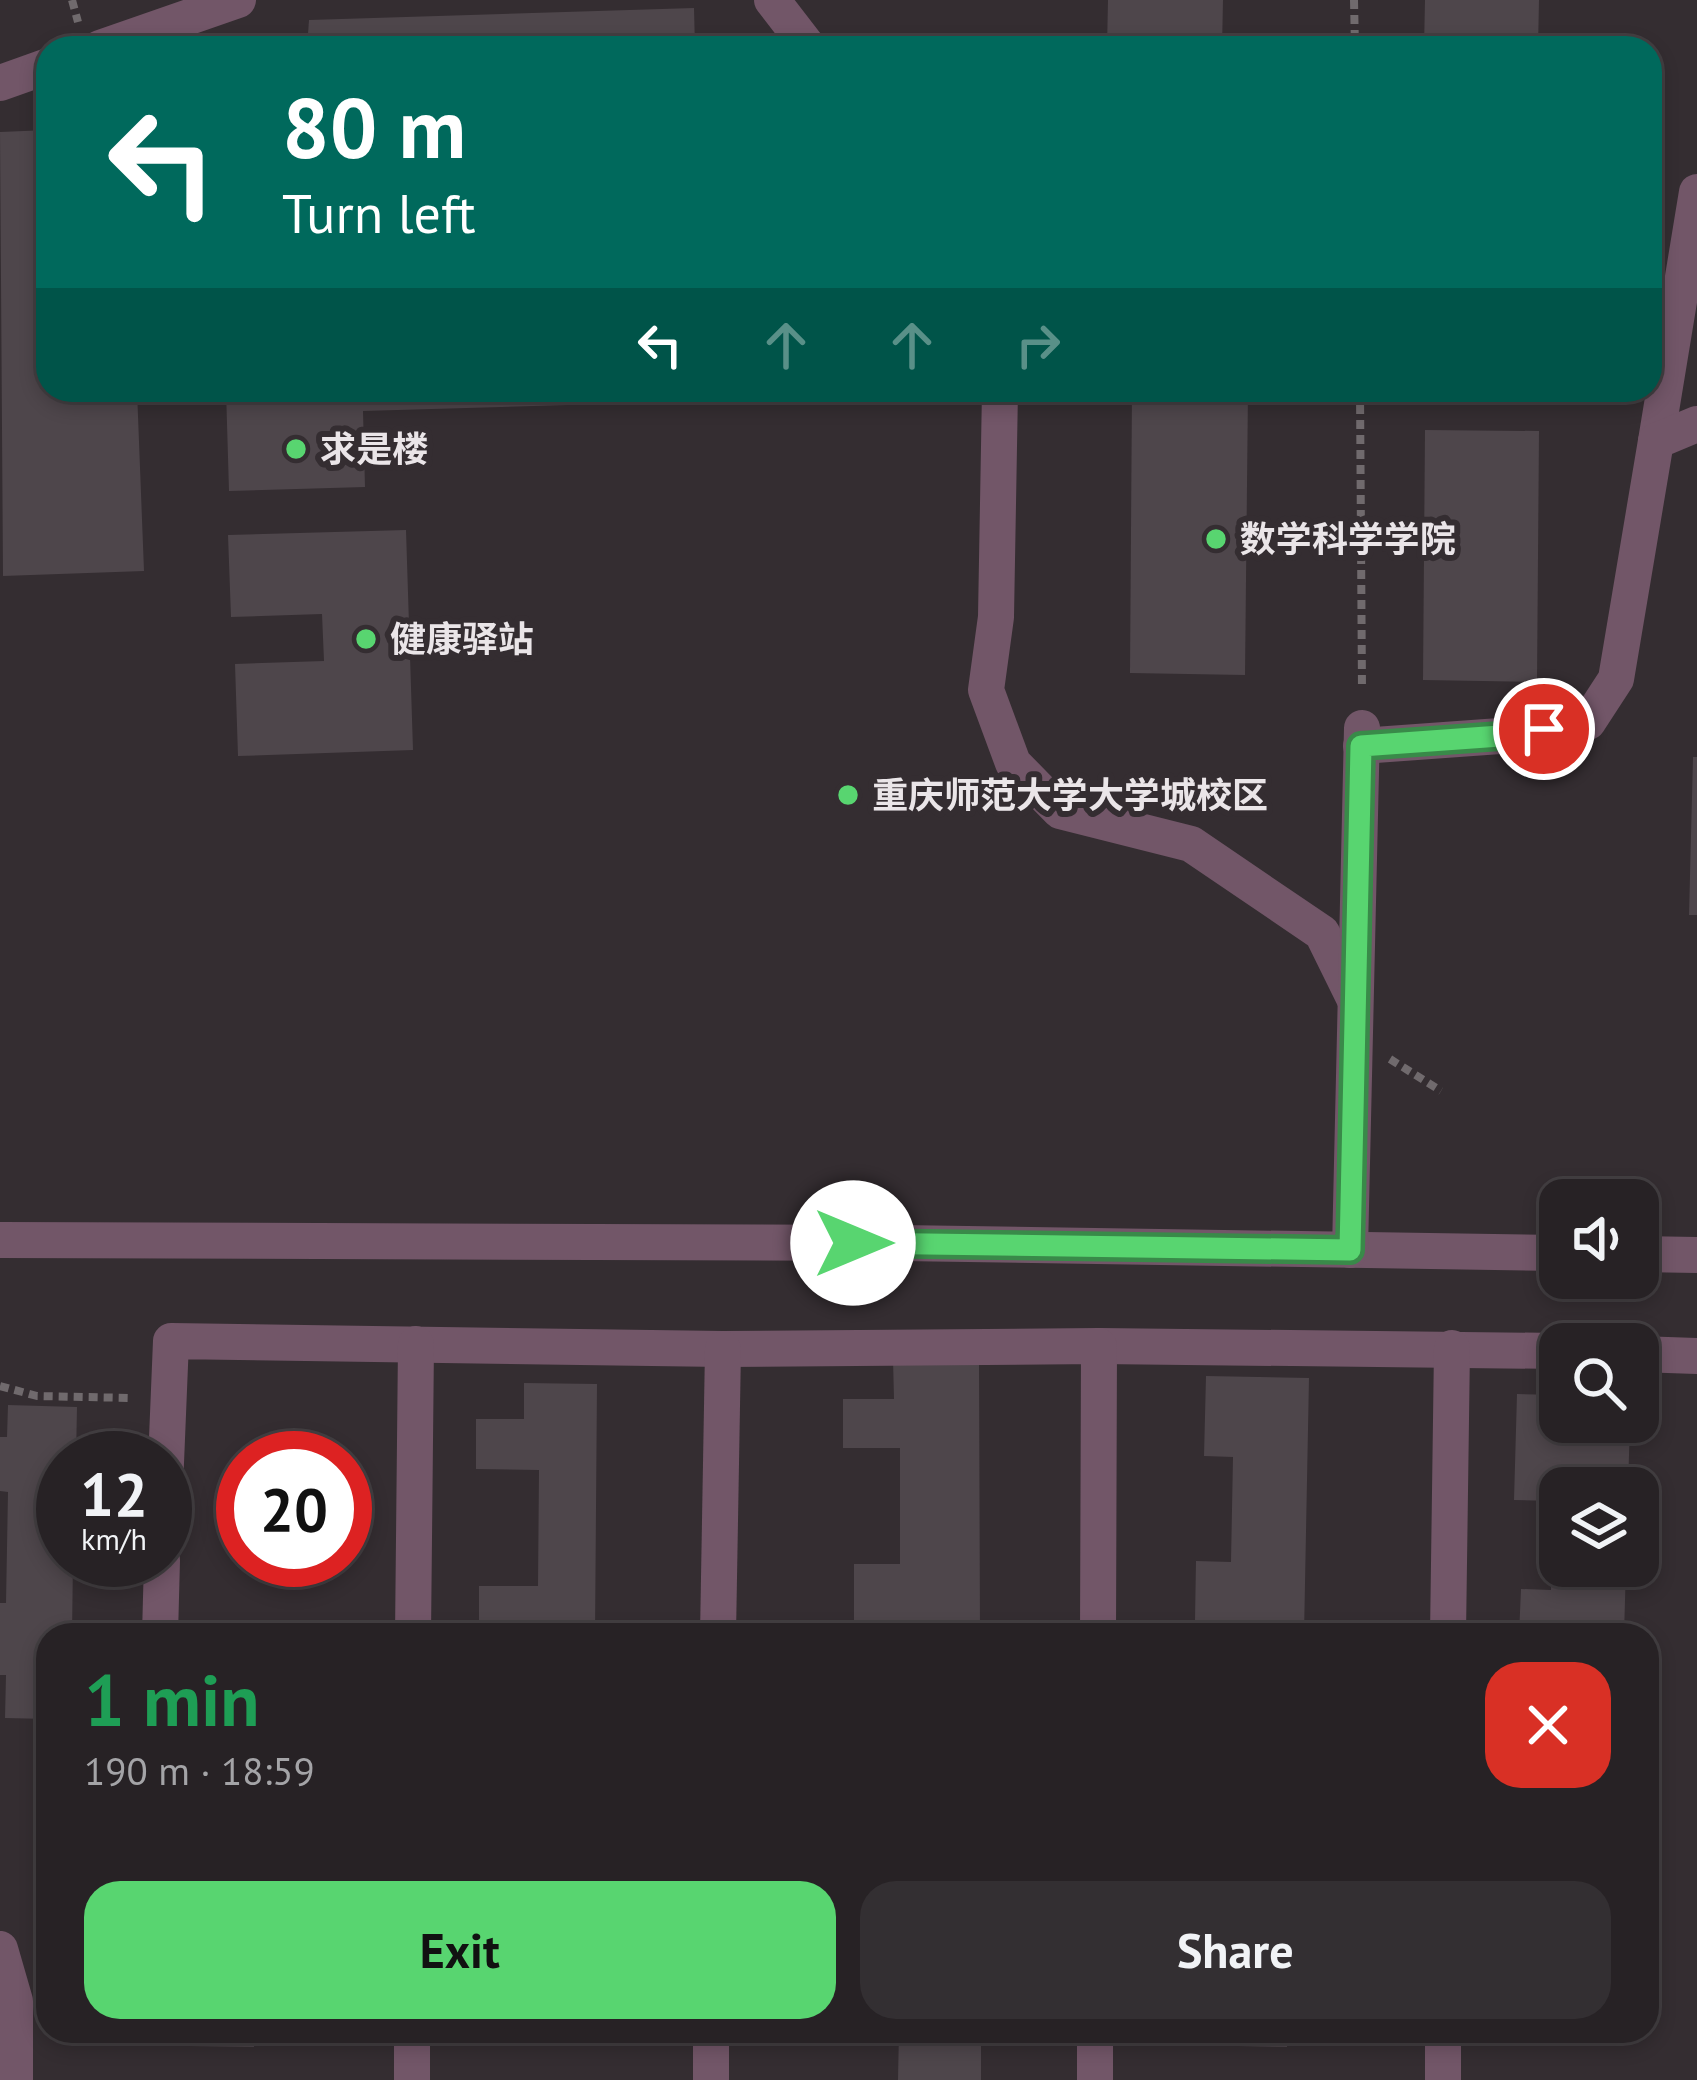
<!DOCTYPE html>
<html lang="en">
<head>
<meta charset="utf-8">
<style>
  :root { --surface:#272225; --page:#332f32; --text:#f1f3f6; --muted:#a4a4a7; --line:#433f42; --accent:#58d570 }
  body { margin:0; font-family:"PT Sans","Noto Sans SC",sans-serif; background:var(--page); color:var(--text); height:100vh; display:flex; flex-direction:column; font-size:45px; white-space:nowrap }
  * { box-sizing:border-box; margin:0 }
  p { font-size:39px; color:var(--muted) }
  .icon { flex:none; width:66px; height:66px; fill:none; stroke:currentColor; stroke-width:2; stroke-linecap:round; stroke-linejoin:round }
  .map { position:relative; flex:1; overflow:hidden }
  .sheet { position:absolute; left:36px; top:1623px; width:1623px; height:420px; display:flex; flex-direction:column; background:var(--surface); border-radius:36px; box-shadow:0 6px 18px #0003,0 0 0 3px var(--line) }
  .sheet>* { flex:none }
  .hud { position:absolute; left:36px; top:36px; width:1626px; height:366px; border-radius:36px; box-shadow:0 6px 18px #0003,0 0 0 3px var(--line); background:#00695c; color:#fff; overflow:hidden }
  .tools { position:absolute; left:1539px; top:1179px; display:grid; gap:24px }
  .tools a { display:grid; place-items:center; width:120px; height:120px; border-radius:24px; background:var(--surface); box-shadow:0 6px 18px #0003,0 0 0 3px var(--line); font-size:60px }
  .speed { position:absolute; left:36px; top:1431px; display:flex; gap:24px; font-size:60px; font-weight:700; text-align:center }
  .speed>* { display:grid; place-content:center; width:156px; height:156px; border-radius:50%; background:var(--surface); box-shadow:0 6px 18px #0003,0 0 0 3px var(--line); line-height:1 }
  .speed small { font-size:30px; font-weight:400 }
  .speed .limit { border:18px solid #d22; background:#fff; color:#111 }
  .pin { position:absolute; display:grid; place-items:center; width:102px; height:102px; color:#fff; margin:-51px; border:6px solid #fff; border-radius:50%; box-shadow:0 3px 12px #0007 }
  .me { position:absolute; width:132px; margin:-66px; rotate:90deg; stroke-linejoin:round; filter:drop-shadow(0 0 9px #0008) }
  .turn { display:flex; align-items:center; gap:42px; height:252px; padding:0 48px; font-size:54px }
  .turn .icon { width:156px; height:156px; stroke-width:2.5 }
  .turn b { display:block; font-size:84px; line-height:102px }
  .lanes { display:flex; align-items:center; height:114px; padding:0 48px; background:#0003; justify-content:center; gap:60px; direction:ltr }
  .lanes .off { opacity:.35 }
  .round { display:grid; place-items:center; flex:none; width:126px; height:126px; border-radius:36px; background:var(--page) }
  .headline { display:flex; align-items:center; justify-content:space-between; height:204px; padding:0 48px }
  h1 { font-size:72px; font-weight:700; line-height:90px; color:#1e9e55 }
  .primary-button { display:flex; gap:24px; margin-top:auto; padding:24px 48px }
  .primary-button a { flex:1; height:138px; border-radius:36px; background:var(--accent); color:#111; font-size:48px; font-weight:700; line-height:138px; text-align:center }
  .primary-button a+a { background:var(--page); color:var(--text) }
  .map>svg:first-child { display:block }
</style>
</head>
<body>
<div class="map">
<svg width="1697" height="2080" viewBox="0 0 1697 2080">
  <rect width="100%" height="100%" fill="#342d31"/>
  <g fill="#4e464b">
    <path d="M 1108,0 L 1223,0 L 1222,48 L 1107,48 Z"/>
    <path d="M 1425,0 L 1539,0 L 1538,48 L 1424,48 Z"/>
    <path d="M 694,8 L 695,48 L 307,48 L 309,20 Z"/>
    <path d="M 48,130 L 48,390 L 137,390 L 144,571 L 3,576 L 0,132 Z"/>
    <path d="M 226,390 L 705,390 L 705,401 L 363,411 L 365,487 L 229,491 Z"/>
    <path d="M 1132,390 L 1248,390 L 1245,675 L 1130,673 Z"/>
    <path d="M 1446,390 L 1559,390 L 1559,396 L 1446,395 Z"/>
    <path d="M 1425,430 L 1539,431 L 1537,682 L 1423,680 Z"/>
    <path d="M 406,530 L 413,750 L 238,756 L 235,664 L 324,661 L 322,614 L 231,617 L 228,535 Z"/>
    <path d="M 1693,757 L 1697,757 L 1697,915 L 1689,915 Z"/>
    <path d="M 893,1359 L 979,1360 L 980,1635 L 895,1635 L 895,1624 L 854,1624 L 854,1564 L 900,1564 L 900,1448 L 843,1448 L 843,1399 L 894,1399 Z"/>
    <path d="M 1206,1376 L 1309,1378 L 1304,1635 L 1234,1635 L 1235,1620 L 1195,1620 L 1196,1561 L 1231,1562 L 1233,1457 L 1204,1456 Z"/>
    <path d="M 524,1383 L 597,1384 L 595,1635 L 479,1630 L 479,1586 L 538,1586 L 539,1470 L 476,1469 L 476,1419 L 524,1419 Z"/>
    <path d="M 1517,1394 L 1560,1395 L 1560,1422 L 1630,1422 L 1628,1488 L 1560,1488 L 1560,1566 L 1626,1566 L 1624,1635 L 1519,1635 L 1521,1589 L 1551,1590 L 1554,1501 L 1514,1500 Z"/>
    <path d="M 8,1405 L 77,1407 L 76,1458 L 63,1458 L 63,1560 L 73,1560 L 72,1635 L 48,1635 L 48,1719 L 5,1718 L 6,1675 L 0,1675 L 0,1603 L 6,1603 L 8,1492 L 0,1491 L 0,1437 L 7,1437 Z"/>
    <path d="M 189,2031 L 254,2031 L 254,2047 L 188,2046 Z"/>
    <path d="M 899,2031 L 981,2031 L 981,2080 L 898,2080 Z"/>
    <path d="M 1237,2031 L 1287,2031 L 1287,2047 L 1237,2046 Z"/>
  </g>
  <g fill="none" stroke-linecap="round" stroke-linejoin="round">
    <g stroke="#706a6d" stroke-width="8" stroke-dasharray="9 6" stroke-linecap="butt">
      <path d="M 72,0 L 78,22"/>
      <path d="M 1354,0 L 1355,48"/>
      <path d="M 1360,390 L 1362,690"/>
      <path d="M 1390,1059 L 1441,1091"/>
      <path d="M 0,1386 L 37,1396 L 132,1398"/>
    </g>
    <g stroke="#725668" stroke-width="36">
      <path d="M 772,0 L 809,48"/>
      <path d="M 100,48 L 238,0"/>
      <path d="M 0,83 L 48,66"/>
      <path d="M 1000,390 L 996,617 L 986,690 L 1013,763 L 1060,811 L 1191,844 L 1322,933 L 1354,998"/>
      <path d="M 1656,441 L 1697,192"/>
      <path d="M 1361,746 L 1500,736 L 1588,722 L 1616,679 L 1656,441 L 1697,424"/>
      <path d="M 0,1240 L 900,1243 L 1560,1253"/>
      <path d="M 1350,1250 L 1362,728"/>
      <path d="M 1638,1254 L 1697,1255"/>
      <path d="M 1099,1346 L 1560,1351"/>
      <path d="M 1638,1354 L 1697,1356"/>
      <path d="M 165,1487 L 171,1341 L 723,1349 L 1099,1346 L 1098,1635"/>
      <path d="M 160,1635 L 162,1560"/>
      <path d="M 413,1635 L 416,1344"/>
      <path d="M 718,1635 L 723,1349"/>
      <path d="M 1448,1635 L 1452,1348"/>
      <path d="M 0,1949 L 15,2001 L 15,2080"/>
      <path d="M 412,2080 L 412,2031"/>
      <path d="M 711,2080 L 711,2031"/>
      <path d="M 1095,2080 L 1095,2031"/>
      <path d="M 1443,2080 L 1443,2031"/>
    </g>
  </g>
  <g fill="none" stroke-linecap="round" stroke-linejoin="round">
    <g stroke="#398a49" stroke-width="30">
      <path id="route" d="M 853,1243 L 1350,1250 L 1361,746 L 1500,736 L 1544,729"/>
    </g>
    <use href="#route" stroke="#58d570" stroke-width="21"/>
  </g>
  <g fill="#58d570" stroke="#342d31" stroke-width="4.5">
    <circle cx="296" cy="449" r="12"/>
    <circle cx="1216" cy="539" r="12"/>
    <circle cx="366" cy="639" r="12"/>
    <circle cx="848" cy="795" r="12"/>
  </g>
  <g text-anchor="middle" stroke-width="12" stroke-linejoin="round" paint-order="stroke">
    <g font-size="36" font-weight="bold" fill="#eae5e8" stroke="#342d31" text-anchor="start">
      <text x="320" y="462">求是楼</text>
      <text x="1240" y="552">数学科学学院</text>
      <text x="390" y="652">健康驿站</text>
      <text x="872" y="808">重庆师范大学大学城校区</text>
    </g>
  </g>
</svg>
<div class="tools">
<a><svg class="icon" aria-label="sound" viewBox="0 0 24 24"><path d="M4 9h4l5-4v14l-5-4H4zM17 9q2 3 0 6"/></svg></a>
<a><svg class="icon" aria-label="search" viewBox="0 0 24 24"><circle cx="10" cy="10" r="6"/><path d="M15 15l6 6"/></svg></a>
<a><svg class="icon" aria-label="layers" viewBox="0 0 24 24"><path d="M12 4l9 5-9 5-9-5zM3 14l9 5 9-5"/></svg></a>
</div>
<div class="speed"><div>12<small>km/h</small></div><div class="limit">20</div></div>
<div class="pin" style="left:1544px;top:729px;background:#d93025"><svg class="icon" aria-label="arrive" viewBox="0 0 24 24"><path d="M6 21V4h12l-3 4 3 4H6"/></svg></div>
<svg class="me" style="left:853px;top:1243px" viewBox="-20 -20 40 40"><circle r="19" fill="#fff"/><path d="M0-13L10 11 0 6-10 11z" fill="#58d570"/></svg>
<div class="hud">
<div class="turn"><svg class="icon" aria-label="left" viewBox="0 0 24 24"><path d="M17 20v-9H6M10 6l-5 5 5 5"/></svg><div><b>80 m</b>Turn left</div></div>
<div class="lanes"><svg class="icon" aria-label="left" viewBox="0 0 24 24"><path d="M17 20v-9H6M10 6l-5 5 5 5"/></svg><svg class="icon off" aria-label="ahead" viewBox="0 0 24 24"><path d="M12 20V5M6 11l6-6 6 6"/></svg><svg class="icon off" aria-label="ahead" viewBox="0 0 24 24"><path d="M12 20V5M6 11l6-6 6 6"/></svg><svg class="icon off" aria-label="right" viewBox="0 0 24 24"><path d="M7 20v-9h11M14 6l5 5-5 5"/></svg></div>
</div>
<section class="sheet">
<div class="headline"><div><h1>1 min</h1><p>190 m · 18:59</p></div><a class="round" style="background:#d93025;color:#fff"><svg class="icon" aria-label="close" viewBox="0 0 24 24"><path d="M6 6l12 12M18 6L6 18"/></svg></a></div>
<div class="primary-button"><a>Exit</a><a>Share</a></div>
</section>
</div>
</body>
</html>
